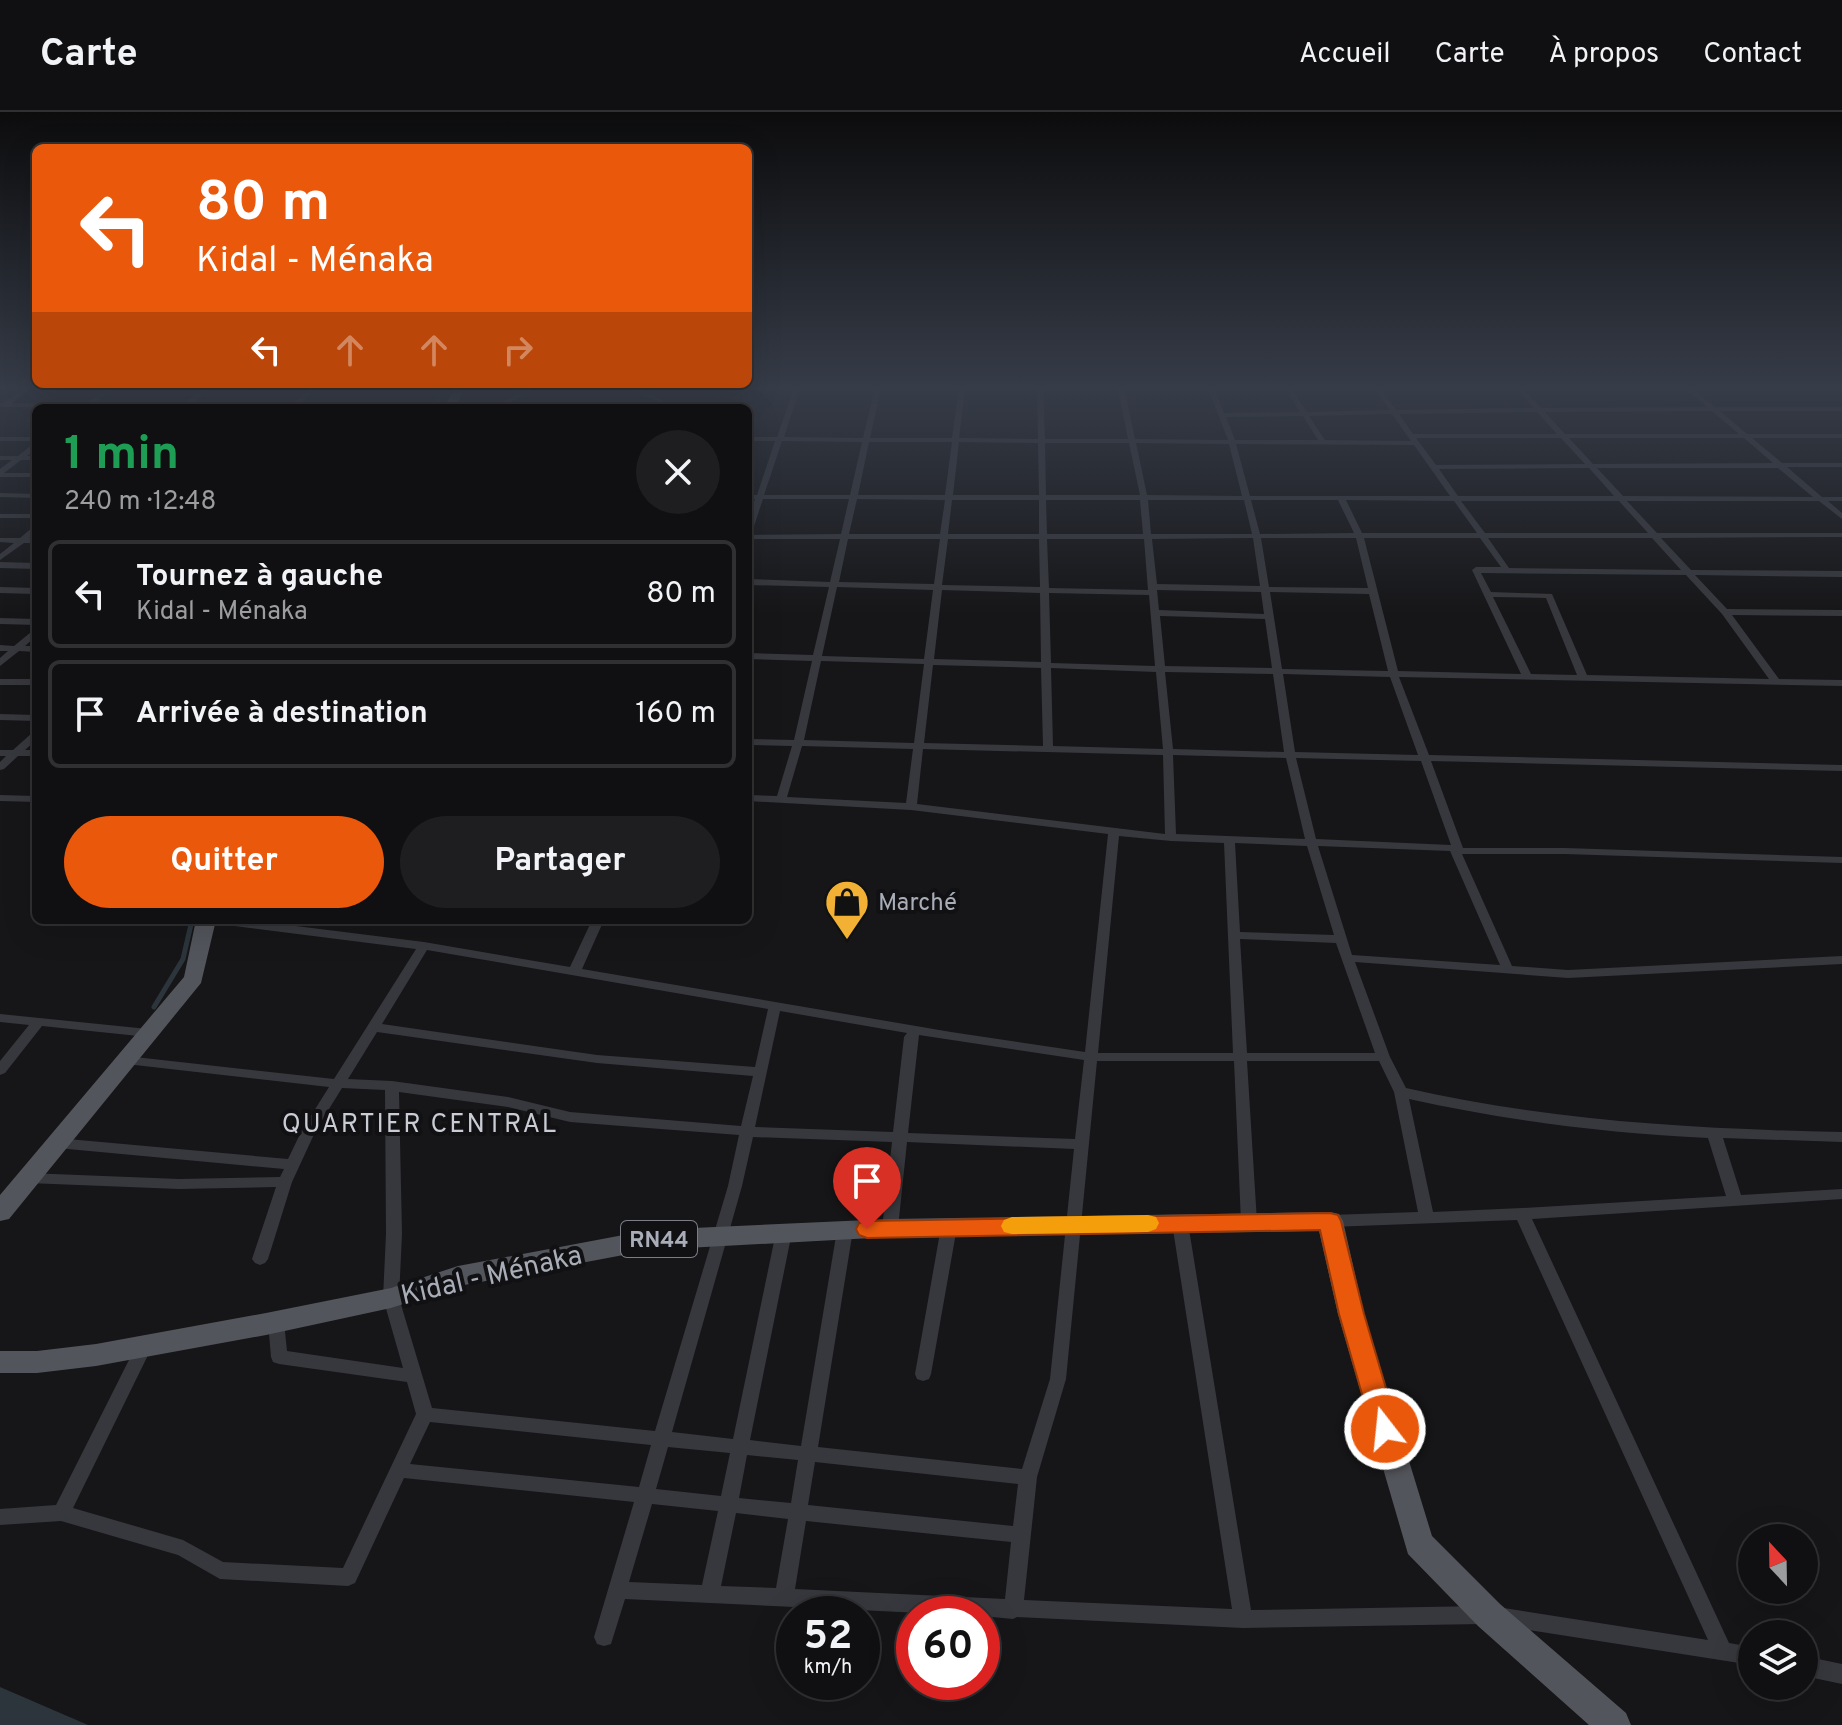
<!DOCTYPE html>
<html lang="fr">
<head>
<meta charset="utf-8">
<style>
  :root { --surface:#101012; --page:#1e1e20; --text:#f1f3f6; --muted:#9c9d9f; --line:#303032; --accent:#ea580c }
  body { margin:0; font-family:Overpass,sans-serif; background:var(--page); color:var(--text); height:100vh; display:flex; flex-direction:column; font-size:30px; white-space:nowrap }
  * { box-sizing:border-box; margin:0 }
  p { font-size:26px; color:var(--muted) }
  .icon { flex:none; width:44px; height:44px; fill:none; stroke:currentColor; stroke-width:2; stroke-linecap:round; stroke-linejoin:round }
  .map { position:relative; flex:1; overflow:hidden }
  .details { position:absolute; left:32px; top:292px; width:720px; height:520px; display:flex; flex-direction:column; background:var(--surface); border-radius:12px; box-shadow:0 8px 32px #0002,0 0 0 2px var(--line) }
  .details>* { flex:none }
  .hud { position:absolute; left:32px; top:32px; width:720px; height:244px; border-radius:12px; box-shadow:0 8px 32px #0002,0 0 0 2px var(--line); background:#ea580c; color:#fff; overflow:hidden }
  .needle { width:52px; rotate:338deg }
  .tools { position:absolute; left:1738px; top:1412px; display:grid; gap:16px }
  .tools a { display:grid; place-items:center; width:80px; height:80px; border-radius:50%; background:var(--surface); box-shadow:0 8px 32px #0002,0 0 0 2px var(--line); font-size:40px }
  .speed { position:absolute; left:776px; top:1484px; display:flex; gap:16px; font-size:40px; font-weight:700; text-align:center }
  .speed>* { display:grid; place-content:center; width:104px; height:104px; border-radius:50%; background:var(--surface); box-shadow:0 8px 32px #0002,0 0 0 2px var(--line); line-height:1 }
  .speed small { font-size:20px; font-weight:400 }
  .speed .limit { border:12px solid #d22; background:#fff; color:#111 }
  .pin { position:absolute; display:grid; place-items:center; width:68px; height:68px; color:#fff; margin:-82px -34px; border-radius:50% 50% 50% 0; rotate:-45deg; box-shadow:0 0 8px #0007 }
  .pin .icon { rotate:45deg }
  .me { position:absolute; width:88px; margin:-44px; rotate:344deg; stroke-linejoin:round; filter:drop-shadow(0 0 6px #0008) }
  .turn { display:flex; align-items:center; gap:28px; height:168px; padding:0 32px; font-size:36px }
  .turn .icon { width:104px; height:104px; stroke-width:2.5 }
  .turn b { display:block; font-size:56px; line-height:68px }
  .lanes { display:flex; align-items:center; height:76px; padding:0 32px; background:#0003; justify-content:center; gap:40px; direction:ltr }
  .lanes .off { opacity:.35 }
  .round { display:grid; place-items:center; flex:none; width:84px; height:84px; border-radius:42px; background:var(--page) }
  .head { display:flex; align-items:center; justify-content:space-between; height:136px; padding:0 32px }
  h1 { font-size:48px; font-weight:700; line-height:60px; color:#1e9e55 }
  .primary-button { display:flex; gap:16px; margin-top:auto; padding:16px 32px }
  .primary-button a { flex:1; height:92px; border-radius:48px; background:var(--accent); color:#fff; font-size:32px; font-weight:700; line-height:92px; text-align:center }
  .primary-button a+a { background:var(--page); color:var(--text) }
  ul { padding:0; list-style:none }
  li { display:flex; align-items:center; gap:24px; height:108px; margin:0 16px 12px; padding:0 16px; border:4px solid var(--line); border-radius:12px }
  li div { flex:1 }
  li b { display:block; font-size:30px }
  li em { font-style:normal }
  header { display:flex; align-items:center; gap:48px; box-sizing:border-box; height:112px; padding:0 40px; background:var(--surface); border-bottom:2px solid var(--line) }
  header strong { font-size:38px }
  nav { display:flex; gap:44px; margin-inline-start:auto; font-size:28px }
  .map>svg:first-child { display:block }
</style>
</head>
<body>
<header>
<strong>Carte</strong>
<nav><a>Accueil</a><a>Carte</a><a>À propos</a><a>Contact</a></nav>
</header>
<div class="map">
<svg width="1842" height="1613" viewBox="0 0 1842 1613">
  <rect width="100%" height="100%" fill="#161618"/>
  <path fill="#2c353c" d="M 0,1575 L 88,1613 L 0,1613 Z"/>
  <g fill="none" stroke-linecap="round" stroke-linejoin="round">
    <path stroke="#2c353c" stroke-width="3" d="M 439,295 L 438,285 L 445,276"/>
    <path stroke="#2c353c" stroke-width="5" d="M 154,895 L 183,847 L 192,808"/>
    <g fill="#37383d" fill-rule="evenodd">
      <path d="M 26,276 L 33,276 L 12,291 L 85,292 L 107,276 L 114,276 L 94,292 L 183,293 L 203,276 L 210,276 L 191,293 L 289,294 L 311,276 L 318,276 L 297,294 L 324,294 L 327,296 L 0,295 L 0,291 L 3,291 Z"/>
      <path d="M 528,276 L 536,276 L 500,296 L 492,296 Z"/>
      <path d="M 628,276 C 643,276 661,284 669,296 L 663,296 L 659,290 Z"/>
      <path d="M 794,276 L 800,276 L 784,325 L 863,326 L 875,276 L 881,276 L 870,326 L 952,326 L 959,276 L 965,276 L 959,326 L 1038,327 L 1037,276 L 1043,276 L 1045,327 L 1128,327 L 1118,276 L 1124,276 L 1135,327 L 1228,328 L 1208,276 L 1214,276 L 1224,301 L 1300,300 L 1285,276 L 1291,276 L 1307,300 L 1390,298 L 1374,276 L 1380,276 L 1396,298 L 1534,296 L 1516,276 L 1522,276 L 1541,296 L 1707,295 L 1685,276 L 1692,276 L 1715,295 L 1842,295 L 1842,299 L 1720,299 L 1747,322 L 1842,322 L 1842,326 L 1752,326 L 1782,351 L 1842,351 L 1842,355 L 1787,355 L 1822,385 L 1842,385 L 1842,389 L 1828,389 L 1842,401 L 1842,407 L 1819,389 L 1627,389 L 1657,421 L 1842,421 L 1842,425 L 1661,426 L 1691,458 L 1842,459 L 1842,465 L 1695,463 L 1727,497 L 1842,498 L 1842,504 L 1732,503 L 1779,567 L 1842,568 L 1842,574 L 1399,565 L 1429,643 L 1842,653 L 1842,659 L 1431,649 L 1463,736 L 1565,736 L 1842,745 L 1842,751 L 1565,742 L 1462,742 L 1512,854 L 1568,858 L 1842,844 L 1842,852 L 1568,866 L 1355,850 L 1390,945 L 1406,976 C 1550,1009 1695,1017 1842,1020 L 1842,1030 L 1723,1026 L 1741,1083 L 1842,1077 L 1842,1087 L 1532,1107 L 1729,1531 L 1752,1535 L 1752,1553 L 1504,1514 L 1497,1511 L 1494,1505 L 1497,1499 L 1504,1496 L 1708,1528 L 1517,1108 L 1330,1115 L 1325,1113 L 1322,1109 L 1325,1105 L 1330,1103 L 1418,1100 L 1394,980 L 1379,949 L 1247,949 L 1257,1110 L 1254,1114 L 1249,1116 L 1244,1114 L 1241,1110 L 1234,949 L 1097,949 L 1066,1267 L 1037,1365 L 1024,1488 L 1232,1497 L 1172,1111 L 1175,1107 L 1180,1105 L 1185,1107 L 1188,1111 L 1251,1498 L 1482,1494 L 1489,1497 L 1492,1503 L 1489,1509 L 1482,1512 L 1243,1516 L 1017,1505 L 1013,1507 L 982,1504 L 982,1502 L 943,1502 L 625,1487 L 611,1532 L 604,1534 L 597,1532 L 594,1525 L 634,1390 L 404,1366 L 355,1471 L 348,1474 L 220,1467 L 178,1443 L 61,1409 L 0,1413 L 0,1397 L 56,1393 L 138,1230 L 144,1228 L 150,1230 L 152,1235 L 73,1396 L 183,1428 L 223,1450 L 343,1456 L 416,1302 L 407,1270 L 279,1252 L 273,1250 L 271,1245 L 268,1210 L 270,1205 L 276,1204 L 282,1205 L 284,1210 L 287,1239 L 403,1256 L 383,1186 L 386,1122 L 385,978 L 342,976 L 316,1018 L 292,1070 L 268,1147 L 265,1151 L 260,1153 L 255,1151 L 252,1147 L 276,1075 L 179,1077 L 28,1071 L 23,1070 L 21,1066 L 23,1062 L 28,1061 L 179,1067 L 280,1065 L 284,1057 L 57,1036 L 52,1035 L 50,1031 L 52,1027 L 57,1026 L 288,1047 L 302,1018 L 329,975 L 126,952 L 121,951 L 119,948 L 121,945 L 126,944 L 334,967 L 416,837 L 219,812 L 213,808 L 248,808 L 424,830 L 570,855 L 592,808 L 604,808 L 582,857 L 951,920 L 1085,940 L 1108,722 L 911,698 L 748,689 L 748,683 L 777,684 L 792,634 L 748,633 L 748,627 L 794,628 L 812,549 L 748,547 L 748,541 L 813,543 L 829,475 L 748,473 L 748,467 L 830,470 L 840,427 L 748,427 L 748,423 L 841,422 L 849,387 L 763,387 L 752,420 L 748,422 L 748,408 L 755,387 L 748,387 L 748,383 L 757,383 L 775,329 L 748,329 L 748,325 L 777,325 ZM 1712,299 L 1739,322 L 1565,322 L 1545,300 ZM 1537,300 L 1557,322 L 1413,322 L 1399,302 ZM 1392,302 L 1411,329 L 1325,328 L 1309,304 ZM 1303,304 L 1318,328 L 1235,328 L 1226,305 ZM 1416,326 L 1561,326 L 1585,352 L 1436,353 ZM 1569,326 L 1744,326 L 1773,351 L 1593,352 ZM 782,329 L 862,330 L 850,383 L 764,383 ZM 869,330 L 952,330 L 945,383 L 858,383 ZM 959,330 L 1038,331 L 1039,383 L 953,383 ZM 1045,331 L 1129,331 L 1140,383 L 1046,383 ZM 1136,331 L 1229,332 L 1242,384 L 1147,383 ZM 1236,332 L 1414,333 L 1450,384 L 1250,384 ZM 1589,356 L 1614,384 L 1458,384 L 1439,357 ZM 1597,356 L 1778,356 L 1813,385 L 1623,384 ZM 857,387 L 945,388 L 940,422 L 849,422 ZM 952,388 L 1039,388 L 1039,422 L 948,422 ZM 1046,388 L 1140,388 L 1143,422 L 1047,422 ZM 1148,388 L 1244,388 L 1252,422 L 1151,422 ZM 1251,388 L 1338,388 L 1354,421 L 1260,422 ZM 1346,388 L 1454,389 L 1477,421 L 1362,421 ZM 1461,389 L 1619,389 L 1648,421 L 1485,421 ZM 1253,426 L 1260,474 L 1157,472 L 1152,427 ZM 1261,426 L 1356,426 L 1368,476 L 1269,475 ZM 1364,426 L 1480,426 L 1501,455 L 1476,455 L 1472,458 L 1521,562 L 1398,559 ZM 1488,426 L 1652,426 L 1681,458 L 1509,456 ZM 848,427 L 940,427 L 934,472 L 839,470 ZM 948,427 L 1039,427 L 1040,475 L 942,473 ZM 1047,427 L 1144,427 L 1148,478 L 1049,476 ZM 1481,461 L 1686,463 L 1722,502 L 1769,567 L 1587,563 L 1552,482 L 1491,480 ZM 837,475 L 933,478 L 924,547 L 822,544 ZM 942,478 L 1040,481 L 1041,550 L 934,547 ZM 1157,478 L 1261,480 L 1264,502 L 1159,498 ZM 1270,480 L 1369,482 L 1388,559 L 1282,557 ZM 1049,481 L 1149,483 L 1155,554 L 1051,551 ZM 1493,485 L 1546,486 L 1577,563 L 1531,562 ZM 1160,504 L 1265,507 L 1272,556 L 1165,554 ZM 821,549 L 924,552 L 914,631 L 804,628 ZM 933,553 L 1041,556 L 1043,634 L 924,631 ZM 1051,556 L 1156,560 L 1163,637 L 1053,634 ZM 1165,560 L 1273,562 L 1284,640 L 1173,637 ZM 1283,562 L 1390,565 L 1418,643 L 1295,640 ZM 802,634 L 913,637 L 906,691 L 787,685 ZM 923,637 L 1163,643 L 1165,722 L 917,692 ZM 1173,643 L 1286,646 L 1305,727 L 1176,722 ZM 1296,646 L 1421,649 L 1451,733 L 1316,727 ZM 1119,724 L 1171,729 L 1224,731 L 1233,941 L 1098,941 ZM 1235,731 L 1307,734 L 1334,823 L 1240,820 ZM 1318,734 L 1450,739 L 1500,853 L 1352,843 ZM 1240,827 L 1336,831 L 1375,941 L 1247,941 ZM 427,838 L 768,897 L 755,955 L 597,943 L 382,912 ZM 780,899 L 907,921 L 904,925 L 893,1020 L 755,1015 ZM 377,920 L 597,951 L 753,964 L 741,1014 L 570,1000 L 508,985 L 392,969 L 348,967 ZM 919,923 L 1084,948 L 1075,1027 L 908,1021 ZM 399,980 L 508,995 L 570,1010 L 739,1023 L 728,1074 L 655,1319 L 432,1296 L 399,1186 L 402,1122 ZM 1409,987 C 1508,1009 1607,1021 1708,1026 L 1726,1084 L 1522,1096 L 1433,1100 ZM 753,1025 L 892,1030 L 882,1116 L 885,1120 L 890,1122 L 895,1120 L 898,1116 L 907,1030 L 1074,1037 L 1050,1267 L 1022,1357 L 818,1335 L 853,1118 L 850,1114 L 845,1112 L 840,1114 L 837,1118 L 801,1334 L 750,1328 L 792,1120 L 789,1116 L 784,1114 L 779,1116 L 776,1120 L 733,1327 L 672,1320 L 742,1074 ZM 430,1310 L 651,1333 L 639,1375 L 410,1352 ZM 668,1335 L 730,1341 L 721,1384 L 656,1377 ZM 747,1343 L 798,1348 L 791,1391 L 739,1386 ZM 815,1350 L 1018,1372 L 1013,1414 L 808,1393 ZM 652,1392 L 718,1399 L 702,1473 L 629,1470 ZM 736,1401 L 788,1407 L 776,1476 L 721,1474 ZM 806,1409 L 1011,1430 L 1005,1487 L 795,1477 Z"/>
      <rect x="0" y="325" width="36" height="4"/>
      <path d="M 33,332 L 36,332 L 36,337 L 27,344 L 36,344 L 36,348 L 21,348 L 4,361 L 36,361 L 36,365 L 0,365 L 0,357 L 12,348 L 0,348 L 0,344 L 18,344 Z"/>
      <path d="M 0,381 L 36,382 L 36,386 L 0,385 Z"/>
      <rect x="0" y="402" width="36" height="4"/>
      <path d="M 33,415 L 36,415 L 36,421 L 29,426 L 36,427 L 36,431 L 24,431 L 0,448 L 0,442 L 14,431 L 0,430 L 0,426 L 20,426 Z"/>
      <path d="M 0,450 L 36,451 L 36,457 L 0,456 Z"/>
      <path d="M 0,475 L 36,476 L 36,482 L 0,481 Z"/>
      <path d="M 0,506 L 36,507 L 36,513 L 0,512 Z"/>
      <path d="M 36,516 L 36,524 L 25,534 L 36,534 L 36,540 L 19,539 L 0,554 L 0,546 L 8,539 L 0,539 L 0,533 L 14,534 Z"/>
      <rect x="0" y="567" width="36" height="6"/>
      <path d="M 0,602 L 36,603 L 36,609 L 0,608 Z"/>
      <path d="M 36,620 L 36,628 L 25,638 L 36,638 L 36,644 L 18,644 L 4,657 L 0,658 L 0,650 L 6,644 L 0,644 L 0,638 L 13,638 L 32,621 Z"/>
      <path d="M 0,683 L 36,684 L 36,690 L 0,689 Z"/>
      <path d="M 0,902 L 148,917 L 155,921 L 148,925 L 42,914 L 5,961 L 0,963 L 0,949 L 29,913 L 0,910 Z"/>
      <path d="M 949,1109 L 954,1111 L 957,1115 L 931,1262 L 929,1267 L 923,1269 L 917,1267 L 915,1262 L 941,1115 L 944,1111 Z"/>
      <path d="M 1804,1544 L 1842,1552 L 1842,1572 L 1804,1564 Z"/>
    </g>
    <g fill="#53555c" fill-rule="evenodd">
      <path d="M 454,276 L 464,276 L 456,296 L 444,296 Z"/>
      <path d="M 196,808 L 216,808 L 201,871 L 9,1107 L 0,1109 L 0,1083 L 184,865 Z"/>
      <path d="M 1330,1100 L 1339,1102 L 1343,1109 L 1364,1202 L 1432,1424 L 1500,1492 L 1626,1601 L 1631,1613 L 1589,1613 L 1478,1514 L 1408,1442 L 1338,1202 L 1319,1119 L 890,1125 L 650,1138 L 459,1174 L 391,1196 L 266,1223 L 96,1254 L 37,1261 L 0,1261 L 0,1239 L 37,1239 L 96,1232 L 266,1201 L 391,1176 L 458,1154 L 650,1118 L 890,1107 Z"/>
    </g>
  </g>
  <linearGradient id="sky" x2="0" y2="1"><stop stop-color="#0c0c0d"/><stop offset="0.55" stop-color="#363c48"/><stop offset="1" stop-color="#363c48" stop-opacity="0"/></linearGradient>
  <rect width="1842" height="502" fill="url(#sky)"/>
  <path fill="#ea580c" stroke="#983908" stroke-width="2" d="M 1330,1101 L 1338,1103 L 1341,1109 L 1364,1202 L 1398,1317 L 1394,1325 L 1385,1328 L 1376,1325 L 1372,1317 L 1339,1202 L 1320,1118 L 867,1126 L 859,1123 L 856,1117 L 859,1111 L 867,1109 Z"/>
  <path fill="#f59e0b" d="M 1148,1103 L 1156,1105 L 1159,1111 L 1156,1117 L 1148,1120 L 1012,1122 L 1004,1120 L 1001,1114 L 1004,1108 L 1012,1105 Z"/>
  <defs>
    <g id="shop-pin" transform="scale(2.3)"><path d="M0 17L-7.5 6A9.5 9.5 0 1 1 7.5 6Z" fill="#f2b134" stroke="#111113"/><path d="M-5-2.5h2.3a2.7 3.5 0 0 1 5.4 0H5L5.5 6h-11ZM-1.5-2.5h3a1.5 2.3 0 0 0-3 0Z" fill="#111"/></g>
  </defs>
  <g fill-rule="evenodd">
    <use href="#shop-pin" x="847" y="790"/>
  </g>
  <g text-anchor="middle" stroke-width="8" stroke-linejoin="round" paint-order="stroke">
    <rect fill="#111113" stroke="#7b7e86" stroke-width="2" x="621" y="1109" width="76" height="36" rx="6"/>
    <g font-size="22" font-weight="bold" fill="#a8adb8">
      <text x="659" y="1135">RN44</text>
    </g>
    <g font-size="24" fill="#a8adb8" stroke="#111113" text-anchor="start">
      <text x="878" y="798">Marché</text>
    </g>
    <g font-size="26" letter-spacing="2" fill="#c9ccd4" stroke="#111113">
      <text x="420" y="1020">QUARTIER CENTRAL</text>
    </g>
    <g font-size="28" fill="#a8adb8" stroke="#111113">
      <text transform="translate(491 1162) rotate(-13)" y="10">Kidal - Ménaka</text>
    </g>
  </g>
</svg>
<div class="tools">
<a><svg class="needle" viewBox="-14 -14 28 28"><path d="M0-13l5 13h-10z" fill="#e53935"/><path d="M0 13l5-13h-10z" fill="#9c9d9f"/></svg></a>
<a><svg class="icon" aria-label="layers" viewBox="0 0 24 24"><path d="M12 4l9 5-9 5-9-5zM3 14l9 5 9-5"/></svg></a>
</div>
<div class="speed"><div>52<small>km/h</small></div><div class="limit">60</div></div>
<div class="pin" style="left:867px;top:1117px;background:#d93025"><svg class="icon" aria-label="arrive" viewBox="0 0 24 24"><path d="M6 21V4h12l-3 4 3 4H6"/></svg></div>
<svg class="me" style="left:1385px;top:1317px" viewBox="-20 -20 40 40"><circle r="17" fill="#ea580c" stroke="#fff" stroke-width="3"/><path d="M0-11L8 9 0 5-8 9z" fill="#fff"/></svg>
<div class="hud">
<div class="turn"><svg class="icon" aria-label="left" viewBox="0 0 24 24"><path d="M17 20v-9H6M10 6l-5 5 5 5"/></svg><div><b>80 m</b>Kidal - Ménaka</div></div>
<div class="lanes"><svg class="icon" aria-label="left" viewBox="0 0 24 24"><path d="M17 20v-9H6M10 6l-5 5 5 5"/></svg><svg class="icon off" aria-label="ahead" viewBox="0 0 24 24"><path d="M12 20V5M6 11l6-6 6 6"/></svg><svg class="icon off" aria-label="ahead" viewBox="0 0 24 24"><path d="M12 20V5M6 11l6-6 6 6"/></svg><svg class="icon off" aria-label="right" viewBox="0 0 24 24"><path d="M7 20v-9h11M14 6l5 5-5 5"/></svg></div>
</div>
<section class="details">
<div class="head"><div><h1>1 min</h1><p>240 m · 12:48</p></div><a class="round"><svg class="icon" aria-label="close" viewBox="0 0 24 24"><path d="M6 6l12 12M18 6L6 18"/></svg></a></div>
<ul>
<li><svg class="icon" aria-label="left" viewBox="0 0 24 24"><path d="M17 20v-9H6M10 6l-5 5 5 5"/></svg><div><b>Tournez à gauche</b><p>Kidal - Ménaka</p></div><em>80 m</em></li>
<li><svg class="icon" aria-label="arrive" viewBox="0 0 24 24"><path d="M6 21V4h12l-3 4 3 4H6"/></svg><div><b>Arrivée à destination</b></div><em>160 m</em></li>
</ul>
<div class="primary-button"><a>Quitter</a><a>Partager</a></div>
</section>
</div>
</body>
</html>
